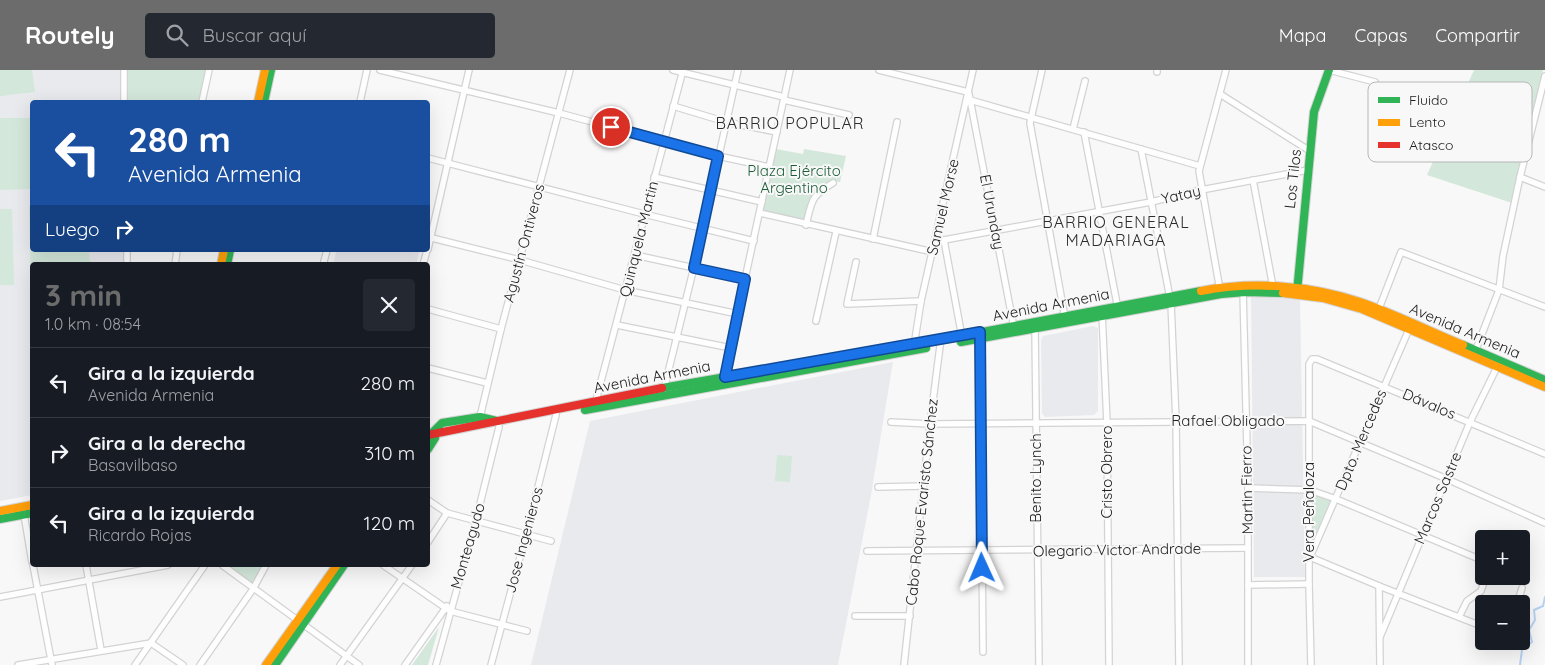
<!DOCTYPE html>
<html lang="es">
<head>
<meta charset="utf-8">
<style>
  :root { --surface:#171b24; --page:#242831; --text:#f1f3f6; --muted:#9ea1a6; --line:#363941; --accent:#6c6c6c }
  body { margin:0; font-family:Quicksand,sans-serif; background:var(--page); color:var(--text); height:100vh; display:flex; flex-direction:column; font-size:19px; white-space:nowrap }
  * { box-sizing:border-box; margin:0 }
  p { font-size:16px; color:var(--muted) }
  .icon { flex:none; width:28px; height:28px; fill:none; stroke:currentColor; stroke-width:2; stroke-linecap:round; stroke-linejoin:round }
  .map { position:relative; flex:1; overflow:hidden }
  .side { position:absolute; left:30px; top:192px; width:400px; height:305px; display:flex; flex-direction:column; background:var(--surface); border-radius:5px; box-shadow:0 5px 20px #0002 }
  .side>* { flex:none }
  .guide { position:absolute; left:30px; top:30px; width:400px; height:152px; border-radius:5px; box-shadow:0 5px 20px #0002; background:#1a4fa0; color:#fff; overflow:hidden }
  .controls { position:absolute; left:1475px; top:460px; display:grid; gap:10px }
  .controls a { display:grid; place-items:center; width:55px; height:55px; border-radius:5px; background:var(--surface); box-shadow:0 5px 20px #0002; font-size:25px }
  .pin { position:absolute; display:grid; place-items:center; width:42px; height:42px; color:#fff; margin:-21px; border:2px solid #fff; border-radius:50%; box-shadow:0 1px 5px #0007 }
  .me { position:absolute; width:55px; margin:-28px; rotate:359deg; stroke-linejoin:round; filter:drop-shadow(0 0 4px #0008) }
  .turn { display:flex; align-items:center; gap:18px; height:105px; padding:0 15px; font-size:22px }
  .turn .icon { width:65px; height:65px; stroke-width:2.5 }
  .turn b { display:block; font-size:35px; line-height:42px }
  .then { display:flex; align-items:center; height:48px; padding:0 15px; background:#0003; gap:10px; font-size:19px }
  .round { display:grid; place-items:center; flex:none; width:52px; height:52px; border-radius:5px; background:var(--page) }
  .overview { display:flex; align-items:center; justify-content:space-between; height:85px; padding:0 15px }
  h1 { font-size:30px; font-weight:700; line-height:38px; color:var(--accent) }
  ul { padding:0; list-style:none }
  li { display:flex; align-items:center; gap:15px; height:70px; padding:0 15px; border-top:1px solid var(--line) }
  li div { flex:1 }
  li b { display:block; font-size:19px }
  li em { font-style:normal }
  header { display:flex; align-items:center; gap:30px; box-sizing:border-box; height:70px; padding:0 25px; background:var(--accent); color:#fff }
  header strong { font-size:24px }
  nav { display:flex; gap:28px; margin-inline-start:auto; font-size:18px }
  .search { width:350px; height:45px; background:var(--page); display:flex; align-items:center; gap:12px; box-sizing:border-box; padding:0 18px; border-radius:5px; color:var(--muted); font-size:19px }
  .map>svg:first-child { display:block }
</style>
</head>
<body>
<header>
<strong>Routely</strong>
<div class="search"><svg class="icon" aria-label="search" viewBox="0 0 24 24"><circle cx="10" cy="10" r="6"/><path d="M15 15l6 6"/></svg>Buscar aquí</div>
<nav><a>Mapa</a><a>Capas</a><a>Compartir</a></nav>
</header>
<div class="map">
<svg width="1545" height="595" viewBox="0 0 1545 595">
  <rect width="100%" height="100%" fill="#f8f8f9"/>
  <g fill="#e9eaee">
    <path d="M 0,0 L 121,0 L 121,32 L 32,32 L 32,180 L 123,180 L 123,195 L 32,195 L 32,425 L 0,431 Z"/>
    <path d="M 335,180 L 420,180 L 416,195 L 330,195 L 330,192 L 334,192 L 336,182 Z"/>
    <path d="M 1251,226 L 1300,228 L 1305,507 L 1254,507 Z"/>
    <path d="M 1093,256 L 1098,258 L 1098,341 L 1094,345 L 1045,347 L 1042,343 L 1041,270 L 1043,266 Z"/>
    <path d="M 893,292 L 871,425 L 838,595 L 531,595 L 590,351 Z"/>
  </g>
  <g fill="#d3e7da">
    <path d="M 0,0 L 32,0 L 35,22 L 0,26 Z"/>
    <path d="M 124,0 L 209,0 L 202,32 L 124,32 Z"/>
    <path d="M 1474,0 L 1543,0 L 1512,133 L 1427,105 Z"/>
    <path d="M 0,48 L 32,48 L 32,119 L 0,120 Z"/>
    <path d="M 776,79 L 803,84 L 804,79 L 846,86 L 840,112 L 832,111 L 823,117 L 805,150 L 762,140 Z"/>
    <path d="M 29,137 L 32,137 L 32,180 L 89,180 L 90,195 L 32,195 L 32,215 L 31,215 Z"/>
    <path d="M 0,139 L 12,139 L 14,215 L 0,215 Z"/>
    <path d="M 777,385 L 792,386 L 790,412 L 775,411 Z"/>
    <path d="M 1312,424 L 1331,429 L 1311,476 Z"/>
    <path d="M 224,495 L 262,495 L 251,516 Z"/>
    <path d="M 439,557 L 428,595 L 412,595 Z"/>
  </g>
  <g fill="none" stroke-linecap="round" stroke-linejoin="round">
    <path stroke="#b8d2f4" stroke-width="2" d="M 1520,595 L 1522,580 L 1532,572 L 1529,560 L 1535,550 L 1534,540 L 1543,536 L 1545,527"/>
    <g stroke="#d3d3d3" stroke-width="8">
      <g id="street">
        <path d="M 124,0 L 124,32"/>
        <path d="M 380,0 L 559,43 L 718,86 L 769,97"/>
        <path d="M 673,0 L 784,27"/>
        <path d="M 879,0 L 968,22"/>
        <path d="M 1042,0 L 1030,53 L 1065,248"/>
        <path d="M 1329,0 L 1375,12"/>
        <path d="M 1157,2 L 1157,0"/>
        <path d="M 969,24 L 1014,258"/>
        <path d="M 1220,24 L 1310,81"/>
        <path d="M 784,30 L 849,45"/>
        <path d="M 970,30 L 1200,96"/>
        <path d="M 202,32 L 209,0"/>
        <path d="M 360,32 L 367,0"/>
        <path d="M 673,36 L 726,52 L 777,62"/>
        <path d="M 1073,59 L 1085,11"/>
        <path d="M 1084,62 L 1118,239"/>
        <path d="M 1141,79 L 1171,233 L 1176,351 L 1179,595"/>
        <path d="M 428,88 L 644,144 L 754,171"/>
        <path d="M 654,107 L 762,132"/>
        <path d="M 1520,107 L 1545,117"/>
        <path d="M 1253,110 L 1273,217"/>
        <path d="M 760,143 L 933,182"/>
        <path d="M 806,155 C 812,130 811,126 833,113"/>
        <path d="M 428,167 L 520,190 L 625,220 L 738,244"/>
        <path d="M 873,169 L 897,52"/>
        <path d="M 936,169 L 944,170 L 1151,132 L 1201,120 L 1308,100"/>
        <path d="M 944,170 L 962,267"/>
        <path d="M 428,179 L 469,0"/>
        <path d="M 127,180 L 127,195"/>
        <path d="M 635,185 L 745,209"/>
        <path d="M 856,192 L 847,234 L 921,231"/>
        <path d="M 175,195 L 177,180"/>
        <path d="M 323,195 L 327,180"/>
        <path d="M 423,195 L 427,180"/>
        <path d="M 1220,220 L 1199,101 L 1226,0"/>
        <path d="M 1243,220 L 1248,418 L 1248,595"/>
        <path d="M 428,239 L 501,259"/>
        <path d="M 1378,241 L 1401,182 L 1545,237"/>
        <path d="M 1102,243 L 1107,353 L 1109,595"/>
        <path d="M 816,251 L 836,162"/>
        <path d="M 617,255 L 731,278"/>
        <path d="M 1035,257 L 1039,595"/>
        <path d="M 1410,257 L 1310,487 L 1379,516 L 1484,557"/>
        <path d="M 980,267 L 983,582"/>
        <path d="M 914,276 L 921,231 L 973,0"/>
        <path d="M 1475,282 L 1499,220 L 1503,186 L 1520,107 L 1545,6"/>
        <path d="M 428,298 L 487,313"/>
        <path d="M 726,309 L 745,209 L 790,0"/>
        <path d="M 664,319 L 694,197 L 738,0"/>
        <path d="M 595,334 L 683,0"/>
        <path d="M 480,347 L 501,259 L 570,0"/>
        <path d="M 891,352 L 930,354 L 1309,351 L 1447,409 L 1545,453"/>
        <path d="M 878,417 L 923,416"/>
        <path d="M 1248,418 L 1310,420 L 1336,429 L 1484,491"/>
        <path d="M 428,430 L 447,443 L 551,471"/>
        <path d="M 24,444 L 32,492"/>
        <path d="M 428,472 L 447,443"/>
        <path d="M 867,481 L 1248,478"/>
        <path d="M 33,495 L 52,595"/>
        <path d="M 86,495 L 101,580"/>
        <path d="M 222,495 L 359,595"/>
        <path d="M 383,495 L 450,541 L 527,561"/>
        <path d="M 1248,515 L 1309,514"/>
        <path d="M 1379,516 L 1380,595"/>
        <path d="M 0,527 L 168,495"/>
        <path d="M 1517,534 L 1522,518"/>
        <path d="M 855,546 L 910,546"/>
        <path d="M 1459,547 L 1467,531 L 1481,521 L 1486,506"/>
        <path d="M 1380,567 L 1470,352 L 1498,295"/>
        <path d="M 18,595 L 151,573 L 183,595"/>
        <path d="M 135,595 L 205,495"/>
        <path d="M 200,595 L 253,519 L 266,495"/>
        <path d="M 340,595 L 412,495"/>
        <path d="M 405,595 L 447,536"/>
        <path d="M 436,595 L 476,450 L 499,357"/>
        <path d="M 491,595 L 526,465 L 556,345"/>
        <path d="M 904,595 L 930,354 L 940,276 L 939,270"/>
        <path d="M 1311,595 L 1309,514 L 1309,294 L 1312,289 L 1317,289 L 1545,384"/>
      </g>
    </g>
    <g stroke="#d3d3d3" stroke-width="10">
      <g id="fast">
        <path d="M 264,32 L 271,0"/>
        <path d="M 227,195 L 230,180"/>
        <path d="M 1297,222 L 1314,42 L 1329,0"/>
        <path d="M 961,272 L 1221,224 L 1246,222 L 1283,223"/>
        <path d="M 1463,275 L 1545,310"/>
        <path d="M 662,318 L 939,270 L 1201,221"/>
        <path d="M 585,340 L 926,278"/>
        <path d="M 431,364 L 442,353 L 480,347 L 497,351"/>
        <path d="M 428,379 L 435,368"/>
        <path d="M 0,449 L 32,443"/>
        <path d="M 275,595 L 344,495"/>
      </g>
    </g>
    <g stroke="#d3d3d3" stroke-width="10">
      <g id="slow">
        <path d="M 258,32 L 265,0"/>
        <path d="M 221,195 L 224,180"/>
        <path d="M 1201,221 C 1252,211 1310,215 1360,232 C 1395,244 1429,261 1463,275"/>
        <path d="M 1283,223 L 1323,228 L 1362,239 L 1545,317"/>
        <path d="M 0,441 L 32,435"/>
        <path d="M 266,595 L 337,495"/>
      </g>
    </g>
    <g stroke="#d3d3d3" stroke-width="10">
      <path id="jam" d="M 428,365 L 662,318"/>
    </g>
    <use href="#street" stroke="#fefefe" stroke-width="5.5"/>
    <use href="#fast" stroke="#30b455" stroke-width="8"/>
    <use href="#slow" stroke="#ff9f0a" stroke-width="8"/>
    <use href="#jam" stroke="#e5322d" stroke-width="8"/>
  </g>
  <g fill="none" stroke-linecap="round" stroke-linejoin="round">
    <g stroke="#114b97" stroke-width="12">
      <path id="route" d="M 611,57 L 718,86 L 694,198 L 745,209 L 725,307 L 980,262 L 982,498"/>
    </g>
    <use href="#route" stroke="#1a73e8" stroke-width="9"/>
  </g>
  <g text-anchor="middle" stroke-width="4" stroke-linejoin="round" paint-order="stroke">
    <g font-size="15" fill="#1d5c38" stroke="#f8f8f9">
      <text x="794" y="106">Plaza Ejército<tspan x="794" dy="17">Argentino</tspan></text>
    </g>
    <g font-size="15" fill="#202020" stroke="#f8f8f9">
      <text transform="translate(1293 109) rotate(-84)" y="5">Los Tilos</text>
      <text transform="translate(1181 125) rotate(-13)" y="5">Yatay</text>
      <text transform="translate(943 137) rotate(-77)" y="5">Samuel Morse</text>
      <text transform="translate(992 142) rotate(79)" y="5">El Urunday</text>
      <text transform="translate(639 169) rotate(-76)" y="5">Quinquela Martin</text>
      <text transform="translate(524 173) rotate(-75)" y="5">Agustín Ontiveros</text>
      <text transform="translate(1051 235) rotate(-11)" y="5">Avenida Armenia</text>
      <text transform="translate(1465 261) rotate(23)" y="5">Avenida Armenia</text>
      <text transform="translate(652 307) rotate(-11)" y="5">Avenida Armenia</text>
      <text transform="translate(1429 334) rotate(23)" y="5">Dávalos</text>
      <text x="1228" y="356">Rafael Obligado</text>
      <text transform="translate(1361 370) rotate(-67)" y="5">Dpto. Mercedes</text>
      <text transform="translate(1107 402) rotate(-90)" y="5">Cristo Obrero</text>
      <text transform="translate(1036 408) rotate(-90)" y="5">Benito Lynch</text>
      <text transform="translate(1247 420) rotate(-91)" y="5">Martin Fierro</text>
      <text transform="translate(1438 428) rotate(-67)" y="5">Marcos Sastre</text>
      <text transform="translate(922 432) rotate(-84)" y="5">Cabo Roque Evaristo Sánchez</text>
      <text transform="translate(1309 442) rotate(-90)" y="5">Vera Peñaloza</text>
      <text transform="translate(524 470) rotate(-75)" y="5">Jose Ingenieros</text>
      <text transform="translate(468 476) rotate(-74)" y="5">Monteagudo</text>
      <text transform="translate(1117 480) rotate(-1)" y="5">Olegario Victor Andrade</text>
    </g>
    <g font-size="16" letter-spacing="1" fill="#2c2c2d" stroke="#f8f8f9">
      <text x="790" y="59">BARRIO POPULAR</text>
      <text x="1116" y="158">BARRIO GENERAL<tspan x="1116" dy="18">MADARIAGA</tspan></text>
    </g>
  </g>
  <rect x="1368" y="12" width="164" height="80" rx="8" fill="#f8f8f9" stroke="#b7b7b8" stroke-width="1"/>
  <rect x="1378" y="27" width="22" height="6" fill="#30b455"/>
  <rect x="1378" y="49" width="22" height="7" fill="#ff9f0a"/>
  <rect x="1378" y="72" width="22" height="6" fill="#e5322d"/>
  <g font-size="14" fill="#202020">
    <text x="1409" y="35">Fluido</text>
    <text x="1409" y="57">Lento</text>
    <text x="1409" y="80">Atasco</text>
  </g>
</svg>
<div class="controls">
<a>+</a>
<a>−</a>
</div>
<div class="pin" style="left:611px;top:57px;background:#d93025"><svg class="icon" aria-label="arrive" viewBox="0 0 24 24"><path d="M6 21V4h12l-3 4 3 4H6"/></svg></div>
<svg class="me" style="left:982px;top:498px" viewBox="-20 -20 40 40"><path d="M0-17L14 15 0 8-14 15z" fill="#1a73e8" stroke="#fff" stroke-width="4"/></svg>
<div class="guide">
<div class="turn"><svg class="icon" aria-label="left" viewBox="0 0 24 24"><path d="M17 20v-9H6M10 6l-5 5 5 5"/></svg><div><b>280 m</b>Avenida Armenia</div></div>
<div class="then">Luego<svg class="icon" aria-label="right" viewBox="0 0 24 24"><path d="M7 20v-9h11M14 6l5 5-5 5"/></svg></div>
</div>
<section class="side">
<div class="overview"><div><h1>3 min</h1><p>1.0 km · 08:54</p></div><a class="round"><svg class="icon" aria-label="close" viewBox="0 0 24 24"><path d="M6 6l12 12M18 6L6 18"/></svg></a></div>
<ul>
<li><svg class="icon" aria-label="left" viewBox="0 0 24 24"><path d="M17 20v-9H6M10 6l-5 5 5 5"/></svg><div><b>Gira a la izquierda</b><p>Avenida Armenia</p></div><em>280 m</em></li>
<li><svg class="icon" aria-label="right" viewBox="0 0 24 24"><path d="M7 20v-9h11M14 6l5 5-5 5"/></svg><div><b>Gira a la derecha</b><p>Basavilbaso</p></div><em>310 m</em></li>
<li><svg class="icon" aria-label="left" viewBox="0 0 24 24"><path d="M17 20v-9H6M10 6l-5 5 5 5"/></svg><div><b>Gira a la izquierda</b><p>Ricardo Rojas</p></div><em>120 m</em></li>
</ul>
</section>
</div>
</body>
</html>
